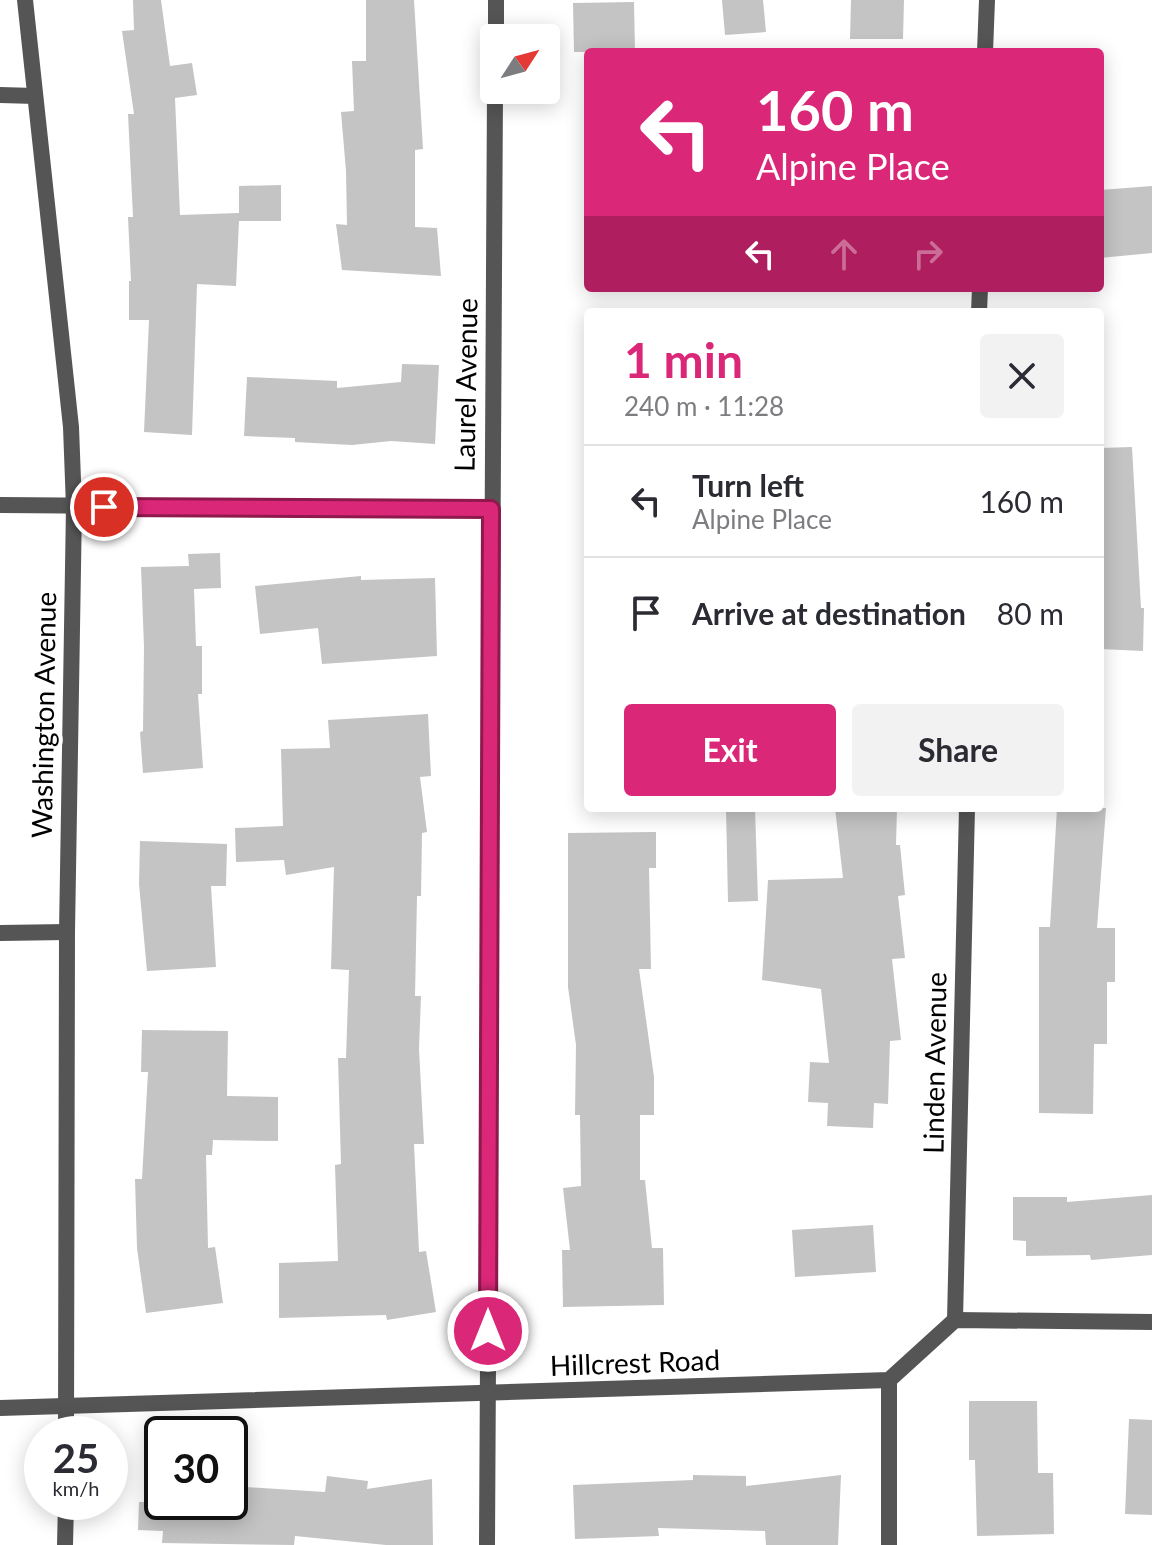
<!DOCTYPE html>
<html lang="en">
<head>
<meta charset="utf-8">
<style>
  :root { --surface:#fff; --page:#f2f2f3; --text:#2b2b33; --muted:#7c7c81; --line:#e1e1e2; --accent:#db2777 }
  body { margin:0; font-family:Lato,sans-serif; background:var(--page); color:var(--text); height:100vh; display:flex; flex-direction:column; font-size:30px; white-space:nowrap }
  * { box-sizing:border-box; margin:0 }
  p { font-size:26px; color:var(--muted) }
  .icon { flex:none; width:44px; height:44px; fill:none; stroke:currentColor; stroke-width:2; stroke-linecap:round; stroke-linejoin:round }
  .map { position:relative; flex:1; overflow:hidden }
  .details { position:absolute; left:584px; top:308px; width:520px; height:504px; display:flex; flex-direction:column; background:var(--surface); border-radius:8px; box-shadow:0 4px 20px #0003 }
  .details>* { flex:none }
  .hud { position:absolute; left:584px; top:48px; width:520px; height:244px; border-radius:8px; box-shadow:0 4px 20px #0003; background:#db2777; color:#fff; overflow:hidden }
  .needle { width:52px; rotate:54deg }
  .fabs { position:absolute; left:480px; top:24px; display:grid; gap:16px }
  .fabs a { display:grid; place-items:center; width:80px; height:80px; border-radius:8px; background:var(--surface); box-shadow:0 4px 20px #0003; font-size:40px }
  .speed { position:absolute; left:24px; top:1416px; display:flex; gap:16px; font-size:40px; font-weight:700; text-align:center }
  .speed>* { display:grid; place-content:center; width:104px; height:104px; border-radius:50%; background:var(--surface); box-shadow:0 4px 20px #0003; line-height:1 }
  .speed small { font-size:20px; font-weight:400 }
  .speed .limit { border:4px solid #111; border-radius:12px; background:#fff; color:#111 }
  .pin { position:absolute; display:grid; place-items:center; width:68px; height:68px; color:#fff; margin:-34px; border:4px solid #fff; border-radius:50%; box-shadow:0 2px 8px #0007 }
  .me { position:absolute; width:88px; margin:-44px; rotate:0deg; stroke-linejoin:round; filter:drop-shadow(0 0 6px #0008) }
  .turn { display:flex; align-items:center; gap:28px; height:168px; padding:0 40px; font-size:36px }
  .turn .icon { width:104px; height:104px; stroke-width:2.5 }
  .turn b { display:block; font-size:56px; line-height:68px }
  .lanes { display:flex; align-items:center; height:76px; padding:0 40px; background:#0003; justify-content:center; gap:40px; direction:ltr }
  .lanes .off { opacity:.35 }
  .round { display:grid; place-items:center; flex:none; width:84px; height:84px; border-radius:8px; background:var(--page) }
  .overview { display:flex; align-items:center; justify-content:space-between; height:136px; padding:0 40px }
  h1 { font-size:48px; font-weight:700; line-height:60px; color:var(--accent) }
  .cta { display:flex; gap:16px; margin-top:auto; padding:16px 40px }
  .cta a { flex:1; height:92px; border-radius:8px; background:var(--accent); color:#fff; font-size:32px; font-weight:700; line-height:92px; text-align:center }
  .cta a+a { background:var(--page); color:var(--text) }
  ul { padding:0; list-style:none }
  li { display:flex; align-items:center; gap:24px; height:112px; padding:0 40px; border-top:2px solid var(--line) }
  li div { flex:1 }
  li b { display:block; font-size:30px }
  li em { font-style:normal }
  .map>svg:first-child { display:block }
</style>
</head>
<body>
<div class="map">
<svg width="1152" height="1545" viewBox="0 0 1152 1545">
  <rect width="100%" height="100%" fill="#fff"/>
  <g fill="#c4c4c4">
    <path d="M 133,0 L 161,0 L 170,66 L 192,63 L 197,95 L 175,98 L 180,215 L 239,213 L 239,186 L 281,185 L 281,221 L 239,221 L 236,286 L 197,284 L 192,435 L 144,432 L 149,320 L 129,320 L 129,281 L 131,281 L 128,217 L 133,217 L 128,114 L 134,114 L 122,31 L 134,30 Z"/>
    <path d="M 366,0 L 414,0 L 423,149 L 415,150 L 415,227 L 437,228 L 441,276 L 342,270 L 336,224 L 347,225 L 346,171 L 341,112 L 354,111 L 352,61 L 366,61 Z"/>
    <path d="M 722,0 L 763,0 L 766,32 L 725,35 Z"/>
    <path d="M 851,0 L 904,0 L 903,39 L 850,39 Z"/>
    <path d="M 634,2 L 635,52 L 574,52 L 573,3 Z"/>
    <path d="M 1152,186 L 1152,253 L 1100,258 L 1100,190 Z"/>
    <path d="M 402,364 L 439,365 L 435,444 L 391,441 L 352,445 L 295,442 L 295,438 L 244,436 L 247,377 L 337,381 L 337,388 L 401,382 Z"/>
    <path d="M 1132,447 L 1141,608 L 1144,608 L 1143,651 L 1100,649 L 1100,448 Z"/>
    <path d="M 220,553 L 221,588 L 194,589 L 196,646 L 202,646 L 202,694 L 198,694 L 203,768 L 143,773 L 140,732 L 143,731 L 144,647 L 141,567 L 189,566 L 188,554 Z"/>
    <path d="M 361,576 L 361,580 L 435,578 L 437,656 L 322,664 L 318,628 L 260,634 L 255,586 Z"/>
    <path d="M 428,714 L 431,776 L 420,777 L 427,832 L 422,833 L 421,896 L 417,896 L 415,996 L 421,996 L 419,1049 L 424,1144 L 414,1144 L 419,1252 L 426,1251 L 436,1312 L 387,1320 L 386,1315 L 279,1318 L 279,1263 L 338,1261 L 335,1165 L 341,1164 L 338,1058 L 346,1058 L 349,970 L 331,969 L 334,867 L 286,875 L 284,860 L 236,862 L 235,828 L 283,826 L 281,749 L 330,748 L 328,720 Z"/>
    <path d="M 726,808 L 755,808 L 758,901 L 728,902 Z"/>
    <path d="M 835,808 L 897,808 L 896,845 L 900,845 L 905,895 L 898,896 L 905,958 L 892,959 L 901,1040 L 890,1041 L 888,1104 L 874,1103 L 873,1128 L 827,1126 L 828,1103 L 808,1102 L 810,1062 L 829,1063 L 821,989 L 762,980 L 768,880 L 843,878 Z"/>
    <path d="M 1057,808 L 1106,808 L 1097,928 L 1115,928 L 1115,982 L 1107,982 L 1107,1044 L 1094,1044 L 1093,1114 L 1039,1113 L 1039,927 L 1050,927 Z"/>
    <path d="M 656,832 L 656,868 L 649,868 L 651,969 L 639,969 L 654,1077 L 654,1115 L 640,1115 L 640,1180 L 645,1180 L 652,1248 L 663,1248 L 664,1305 L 563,1307 L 562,1250 L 570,1250 L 563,1188 L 581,1186 L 580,1115 L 575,1115 L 576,1045 L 568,987 L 568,833 Z"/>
    <path d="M 140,841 L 227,844 L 226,886 L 211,886 L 216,967 L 147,971 L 139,884 Z"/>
    <path d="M 142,1030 L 228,1031 L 227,1096 L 278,1097 L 278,1141 L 213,1140 L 212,1155 L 206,1155 L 208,1248 L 215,1247 L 223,1303 L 146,1313 L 137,1248 L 135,1179 L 142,1179 L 148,1072 L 141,1072 Z"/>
    <path d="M 1152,1195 L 1152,1255 L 1091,1260 L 1090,1255 L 1026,1256 L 1026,1241 L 1013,1240 L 1013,1197 L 1067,1197 L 1067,1202 Z"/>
    <path d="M 873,1225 L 876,1272 L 795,1277 L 792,1230 Z"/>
    <path d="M 969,1401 L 1037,1401 L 1038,1473 L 1053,1473 L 1054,1534 L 977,1536 L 975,1460 L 969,1460 Z"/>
    <path d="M 1129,1419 L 1152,1420 L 1152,1515 L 1125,1514 Z"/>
    <path d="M 693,1475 L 746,1476 L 746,1486 L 841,1475 L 838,1545 L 766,1545 L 765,1531 L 658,1528 L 659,1536 L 575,1539 L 573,1485 L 693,1480 Z"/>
    <path d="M 327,1476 L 368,1481 L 367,1489 L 432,1479 L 433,1545 L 386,1545 L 295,1536 L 294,1545 L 162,1543 L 163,1531 L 138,1530 L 139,1502 L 245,1502 L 246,1487 L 325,1492 Z"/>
  </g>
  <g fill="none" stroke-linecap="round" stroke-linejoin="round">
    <g stroke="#555" stroke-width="16">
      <path d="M 25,0 L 71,427 L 74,507 L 67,932 L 66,1434"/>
      <path d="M 496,38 L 496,0"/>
      <path d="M 985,52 L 987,0"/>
      <path d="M 0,95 L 35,96"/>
      <path d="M 979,312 L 980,288"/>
      <path d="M 0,505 L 491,509"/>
      <path d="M 0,933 L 67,932"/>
      <path d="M 955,1320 L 967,808"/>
      <path d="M 0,1408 L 889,1380 L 955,1320 L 1152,1322"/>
      <path d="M 65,1545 L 66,1502"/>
      <path d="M 487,1545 L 495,90"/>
      <path d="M 889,1545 L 889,1380"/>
    </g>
  </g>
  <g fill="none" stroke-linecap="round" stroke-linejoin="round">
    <g stroke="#8e194d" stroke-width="20">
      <path id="route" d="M 104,507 L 491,509 L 488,1331"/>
    </g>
    <use href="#route" stroke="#db2777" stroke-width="14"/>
  </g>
  <g text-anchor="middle" stroke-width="8" stroke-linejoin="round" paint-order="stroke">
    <g font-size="28" fill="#000" stroke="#fff">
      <text transform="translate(466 385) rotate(-89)" y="10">Laurel Avenue</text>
      <text transform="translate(44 715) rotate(-89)" y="10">Washington Avenue</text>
      <text transform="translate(935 1063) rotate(-89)" y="10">Linden Avenue</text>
      <text transform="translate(635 1363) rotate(-2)" y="10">Hillcrest Road</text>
    </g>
  </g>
</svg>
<div class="fabs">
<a><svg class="needle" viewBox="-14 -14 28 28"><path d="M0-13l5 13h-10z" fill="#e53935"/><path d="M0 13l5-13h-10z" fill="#7c7c81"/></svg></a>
</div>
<div class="speed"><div>25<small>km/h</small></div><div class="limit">30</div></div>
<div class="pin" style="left:104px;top:507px;background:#d93025"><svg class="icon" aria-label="arrive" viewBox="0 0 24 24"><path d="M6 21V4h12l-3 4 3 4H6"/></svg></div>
<svg class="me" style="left:488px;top:1331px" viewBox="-20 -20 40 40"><circle r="17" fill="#db2777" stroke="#fff" stroke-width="3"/><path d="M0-11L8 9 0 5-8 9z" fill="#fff"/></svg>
<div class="hud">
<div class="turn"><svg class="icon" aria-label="left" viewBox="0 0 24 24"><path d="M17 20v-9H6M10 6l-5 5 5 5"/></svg><div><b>160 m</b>Alpine Place</div></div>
<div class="lanes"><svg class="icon" aria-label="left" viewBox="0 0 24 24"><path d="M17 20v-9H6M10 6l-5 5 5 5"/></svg><svg class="icon off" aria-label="ahead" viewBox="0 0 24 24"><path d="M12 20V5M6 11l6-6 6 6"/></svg><svg class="icon off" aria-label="right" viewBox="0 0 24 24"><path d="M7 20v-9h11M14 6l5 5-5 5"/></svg></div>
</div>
<section class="details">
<div class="overview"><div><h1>1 min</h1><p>240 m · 11:28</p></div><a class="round"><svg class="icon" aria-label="close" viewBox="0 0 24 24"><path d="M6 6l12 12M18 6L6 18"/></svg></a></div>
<ul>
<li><svg class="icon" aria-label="left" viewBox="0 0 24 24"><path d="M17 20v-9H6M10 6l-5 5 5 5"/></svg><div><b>Turn left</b><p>Alpine Place</p></div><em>160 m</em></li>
<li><svg class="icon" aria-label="arrive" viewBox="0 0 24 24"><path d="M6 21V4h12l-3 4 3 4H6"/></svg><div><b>Arrive at destination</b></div><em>80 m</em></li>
</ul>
<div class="cta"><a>Exit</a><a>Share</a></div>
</section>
</div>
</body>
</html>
